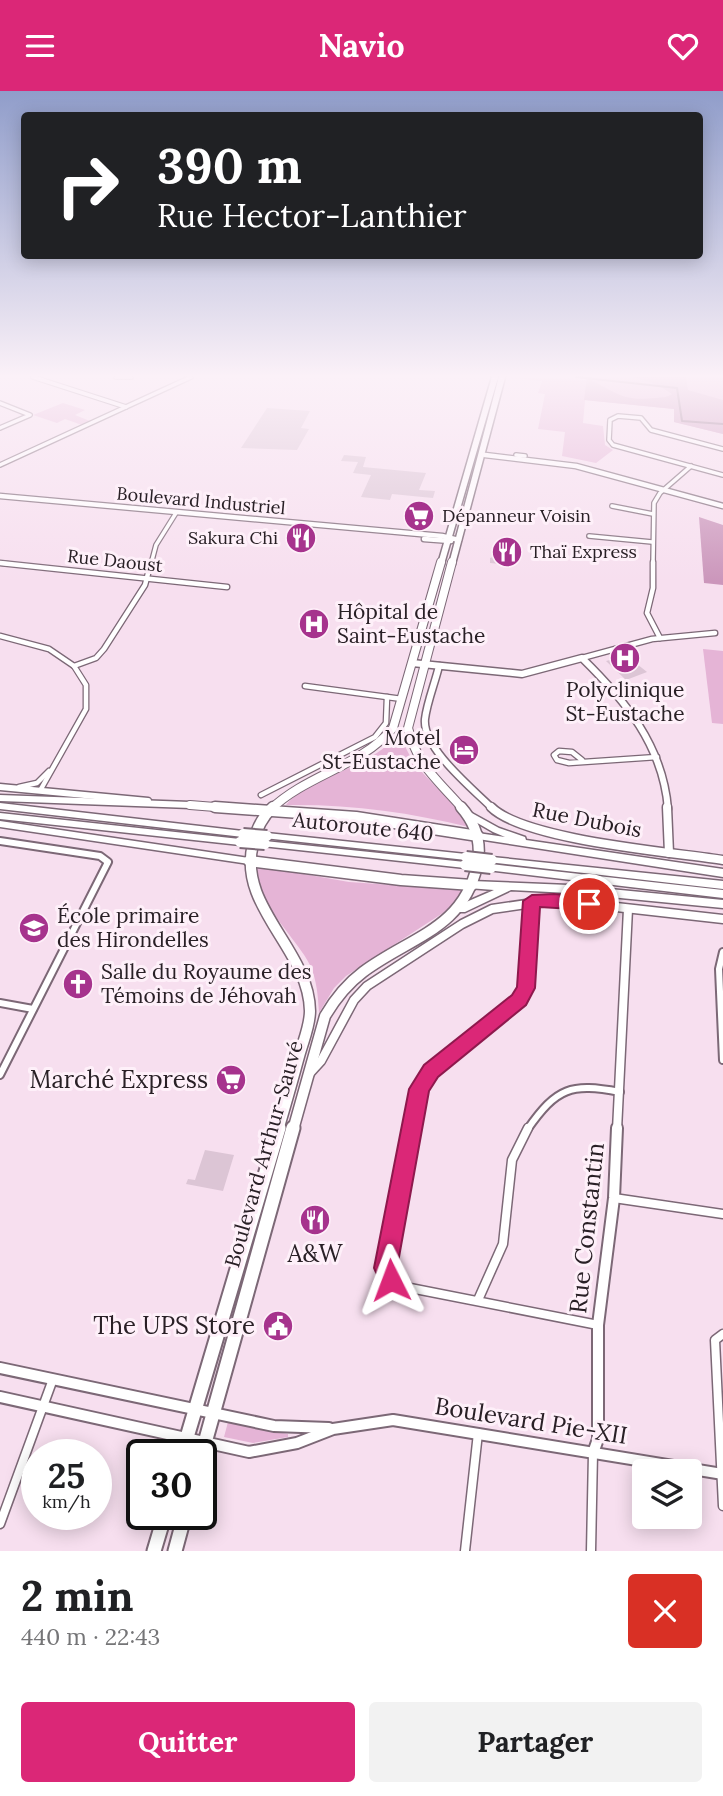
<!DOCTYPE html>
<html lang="fr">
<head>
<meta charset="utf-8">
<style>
  :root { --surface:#fff; --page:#f2f2f2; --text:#202124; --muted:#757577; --accent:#db2777 }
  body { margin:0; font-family:Lora,serif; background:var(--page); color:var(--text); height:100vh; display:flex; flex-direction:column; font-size:26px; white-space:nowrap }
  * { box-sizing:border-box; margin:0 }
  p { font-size:23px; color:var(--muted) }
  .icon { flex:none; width:38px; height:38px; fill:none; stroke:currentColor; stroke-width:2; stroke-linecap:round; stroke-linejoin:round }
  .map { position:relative; height:1460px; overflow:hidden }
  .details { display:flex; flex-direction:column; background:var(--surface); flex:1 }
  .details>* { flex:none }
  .guide { position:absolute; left:21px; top:21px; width:682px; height:147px; border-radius:7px; box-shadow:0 4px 18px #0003; background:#202124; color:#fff; overflow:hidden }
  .fabs { position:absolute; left:632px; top:1368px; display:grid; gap:14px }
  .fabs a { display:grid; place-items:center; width:70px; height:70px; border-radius:7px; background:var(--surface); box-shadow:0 4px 18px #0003; font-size:35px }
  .speed { position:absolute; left:21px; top:1348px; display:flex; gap:14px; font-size:35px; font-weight:700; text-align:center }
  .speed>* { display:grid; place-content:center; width:91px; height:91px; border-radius:50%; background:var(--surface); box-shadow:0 4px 18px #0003; line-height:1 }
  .speed small { font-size:18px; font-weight:400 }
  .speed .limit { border:4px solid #111; border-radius:10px; background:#fff; color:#111 }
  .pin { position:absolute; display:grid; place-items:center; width:60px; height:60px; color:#fff; margin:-30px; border:4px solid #fff; border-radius:50%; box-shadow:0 2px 7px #0007 }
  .me { position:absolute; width:77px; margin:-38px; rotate:357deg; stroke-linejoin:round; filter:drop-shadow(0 0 5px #0008) }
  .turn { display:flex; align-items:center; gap:24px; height:147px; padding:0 21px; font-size:32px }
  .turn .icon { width:91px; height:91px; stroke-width:2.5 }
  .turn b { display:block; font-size:49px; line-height:60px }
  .round { display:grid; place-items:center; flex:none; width:74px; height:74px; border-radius:7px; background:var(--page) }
  .summary { display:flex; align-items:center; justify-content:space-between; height:119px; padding:0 21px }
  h1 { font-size:42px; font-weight:800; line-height:52px }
  .primary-button { display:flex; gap:14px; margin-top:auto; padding:14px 21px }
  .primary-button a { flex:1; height:80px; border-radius:7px; background:var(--accent); color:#fff; font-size:28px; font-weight:800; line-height:80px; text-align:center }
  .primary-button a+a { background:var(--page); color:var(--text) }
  header { display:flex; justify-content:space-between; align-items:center; height:91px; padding:0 21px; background:var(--accent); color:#fff; font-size:32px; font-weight:800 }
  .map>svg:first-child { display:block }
</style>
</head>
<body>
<header><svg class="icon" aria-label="menu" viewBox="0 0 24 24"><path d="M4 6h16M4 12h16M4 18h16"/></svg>Navio<svg class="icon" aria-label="heart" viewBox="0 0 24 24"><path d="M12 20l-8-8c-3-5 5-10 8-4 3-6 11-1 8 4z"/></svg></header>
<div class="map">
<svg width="723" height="1460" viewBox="0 0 723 1460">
  <rect width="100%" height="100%" fill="#f7dfef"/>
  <g fill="#e5b4d6">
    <path d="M 506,286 L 586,289 L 587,286 L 723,286 L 723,343 L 674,331 L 674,318 L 585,309 L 583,332 L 603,335 L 605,354 L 613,359 L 596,372 L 562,365 L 565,341 L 538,338 L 545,303 L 538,302 L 542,290 Z"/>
    <path d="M 63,312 L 85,319 L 75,324 L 90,330 L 82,334 L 65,328 L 57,332 L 33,324 Z"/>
    <path d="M 703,558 L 723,560 L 723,633 L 712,632 Z"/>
    <path d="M 398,638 L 401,639 C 406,681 451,700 469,736 C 408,721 349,713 286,714 C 311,683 384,675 398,638 Z"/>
    <path d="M 258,775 L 349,791 L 464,799 L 449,818 L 346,885 L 334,897 L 319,922 C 318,905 317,890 310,874 C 298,849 249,804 258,775 Z"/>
    <path d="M 228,1331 L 288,1343 L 288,1346 L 253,1352 L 224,1346 Z"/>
  </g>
  <g fill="#cb96bb">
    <path d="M 587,286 L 592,286 L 592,290 C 621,304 623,310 656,307 C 663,306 666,307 672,303 L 658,294 L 633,286 L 686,286 L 688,299 L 723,309 L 723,343 L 674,331 L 674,318 L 584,309 Z"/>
    <path d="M 699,426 L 723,434 L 723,494 L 704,492 Z"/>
  </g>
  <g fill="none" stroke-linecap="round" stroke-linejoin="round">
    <path stroke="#855f7a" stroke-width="2" d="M 576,286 L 677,297 L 682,330 L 723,333"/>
  </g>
  <g fill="#dcc5d5">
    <path d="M 267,317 L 310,320 L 301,337 L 309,338 L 297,359 L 241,357 Z"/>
    <path d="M 344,364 L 366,366 L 363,376 L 426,382 L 419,399 L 435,400 L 433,407 L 392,403 L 390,409 L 361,406 L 371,384 L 353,382 L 358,371 L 341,370 Z"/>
    <path d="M 498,454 L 517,456 L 515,467 L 511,467 L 511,474 L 490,472 L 490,467 L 496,465 Z"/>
    <path d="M 626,565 L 642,577 L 647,581 L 626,589 L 606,570 Z"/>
    <path d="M 205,1059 L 234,1064 L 223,1100 L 186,1093 L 188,1088 L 195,1089 Z"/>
  </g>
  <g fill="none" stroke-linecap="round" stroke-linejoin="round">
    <g stroke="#7c6876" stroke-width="6">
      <g id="minor-far3">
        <path d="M 33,286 L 126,316"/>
        <path d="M 116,286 L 131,286"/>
        <path d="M 0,312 L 30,324 L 0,337"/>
        <path d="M 723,358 L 651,339 L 641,327 L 618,325 L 610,329 L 609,349 L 613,354 L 723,384"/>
        <path d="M 516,364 L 525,365"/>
        <path d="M 0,374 L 191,286"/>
        <path d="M 612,415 L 653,423"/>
        <path d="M 589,445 L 652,451"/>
        <path d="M 0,472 L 10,473"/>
        <path d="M 151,473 L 156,454 L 176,422"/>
        <path d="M 653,473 L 654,412 L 660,402 L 691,375"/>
      </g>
    </g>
    <g stroke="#7c6876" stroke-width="7">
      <g id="minor-far2">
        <path d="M 653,471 L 653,497 L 647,522 L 660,547"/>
        <path d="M 0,472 L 227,496"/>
        <path d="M 0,545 L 49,558 L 74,575"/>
        <path d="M 582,567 L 652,548 L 715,542"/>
        <path d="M 305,595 L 402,608"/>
        <path d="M 582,669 L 572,661 L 559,660 L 554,664 L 557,669 L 569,672 L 657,666"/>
        <path d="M 19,696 L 37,692 L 49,680"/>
        <path d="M 41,698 L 86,618 L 86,594 L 74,575 L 96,567 L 104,558 L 145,494 L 151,471"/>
        <path d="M 261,704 L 375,646 L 386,632 L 387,606"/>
      </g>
    </g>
    <g stroke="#7c6876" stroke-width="10">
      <g id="minor-far1">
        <path d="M 0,750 L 100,765 L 108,771 L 0,984"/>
        <path d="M 723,861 L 719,878 L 723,969"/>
        <path d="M 0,912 L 33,918"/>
        <path d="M 411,1039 L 419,997 L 431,980 L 519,909 L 526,897 L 532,810"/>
        <path d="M 527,1039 C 557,996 571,992 620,1001"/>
      </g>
    </g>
    <g stroke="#7c6876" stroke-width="11">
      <g id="minor">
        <path d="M 412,1037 L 386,1177 L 391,1189 L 400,1195 L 598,1234"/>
        <path d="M 614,1107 L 723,1123"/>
        <path d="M 478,1209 L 503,1153 L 512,1069 L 528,1037"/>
        <path d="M 723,1243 L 715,1249 L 723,1415"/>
        <path d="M 0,1433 L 53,1288"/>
        <path d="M 465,1460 L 478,1342"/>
        <path d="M 591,1460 L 593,1362"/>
      </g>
    </g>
    <g stroke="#7c6876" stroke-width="7">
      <g id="tertiary-far3">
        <path d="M 485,364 L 576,375 L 723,415"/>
        <path d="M 0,405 L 442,445 L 459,449"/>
        <path d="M 424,448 L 451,450"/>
      </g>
    </g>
    <g stroke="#7c6876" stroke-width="9">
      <g id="tertiary-far2">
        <path d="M 412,572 L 522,583 L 582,567 C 625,609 663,655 668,718"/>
        <path d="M 439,575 C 435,592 427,611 425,628 C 422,657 473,698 493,718"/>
        <path d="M 0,696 L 148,710"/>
      </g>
    </g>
    <g stroke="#7c6876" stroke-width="11">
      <g id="tertiary-far1">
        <path d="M 491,716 C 524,749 671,761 723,769"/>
        <path d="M 667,716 L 669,762"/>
        <path d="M 310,982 L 321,970 L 354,909 L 367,895 L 462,833 L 492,818 L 554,809 L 723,828"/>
        <path d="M 617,1039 L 628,818"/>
      </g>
    </g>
    <g stroke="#7c6876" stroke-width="14">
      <g id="tertiary">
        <path d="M 0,1277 L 274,1335 L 329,1337"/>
        <path d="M 0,1306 L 249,1361 L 297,1352 L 333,1338 L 393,1329 L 723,1383"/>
        <path d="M 593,1362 L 598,1348 L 598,1234 L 614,1107 L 617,1037"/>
      </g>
    </g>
    <g stroke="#7c6876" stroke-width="9">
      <g id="primary-far3">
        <path d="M 441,473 L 495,286"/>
        <path d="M 452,473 L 502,286"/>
      </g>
    </g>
    <g stroke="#7c6876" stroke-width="10">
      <g id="primary-far2">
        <path d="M 452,471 L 408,637 C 417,675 439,690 463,718"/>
        <path d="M 190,714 L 240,718"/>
        <path d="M 271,718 C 308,683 360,676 393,637 L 441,471"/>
      </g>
    </g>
    <g stroke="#7c6876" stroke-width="13">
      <g id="primary-far1">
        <path d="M 215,716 L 356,726 L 478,745"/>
        <path d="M 273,716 C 262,726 256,739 253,753 C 237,816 309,858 310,920 C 310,934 304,948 300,962 C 293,987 286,1013 278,1039"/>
        <path d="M 249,770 L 401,789 L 472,794"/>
        <path d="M 293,1039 L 325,925 C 335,908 347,893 363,881 C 410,846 463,838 477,775 C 482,753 476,733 461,716"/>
      </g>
    </g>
    <g stroke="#7c6876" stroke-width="17">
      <g id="primary">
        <path d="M 182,1363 L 279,1037"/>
        <path d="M 201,1366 L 293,1037"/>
        <path d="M 154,1460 L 165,1423"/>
        <path d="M 175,1460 L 185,1423"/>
      </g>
    </g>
    <g stroke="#7c6876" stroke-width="3">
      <g id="motorway">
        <path d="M 0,704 L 190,711 L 195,714 L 190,717 L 0,710 Z"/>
        <path d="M 0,712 L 243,740 L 248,743 L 243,746 L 0,718 Z"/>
        <path d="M 470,721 L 499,737 L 525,746 L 526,749 L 723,778 L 723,786 L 478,748 L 473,745 L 475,743 L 478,742 L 505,746 L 493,741 L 467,726 L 465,724 Z"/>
        <path d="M 0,722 L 240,748 L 245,751 L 240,754 L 0,728 Z"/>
        <path d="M 0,730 L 249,767 L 254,770 L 249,773 L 0,736 Z"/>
        <path d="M 267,742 L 466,763 L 471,766 L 466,769 L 264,747 L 262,745 Z"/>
        <path d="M 265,750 L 465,771 L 470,774 L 465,777 L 262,755 L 260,753 Z"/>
        <path d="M 492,766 L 723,790 L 723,798 L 488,771 L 487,769 Z"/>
        <path d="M 491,773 L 723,799 L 723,807 L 487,779 L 486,777 Z"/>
        <path d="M 472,790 L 569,794 L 723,809 L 723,817 L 569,802 L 511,799 L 465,821 L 457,821 L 456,818 L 457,815 L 494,799 L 468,797 L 467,794 L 468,791 Z"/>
      </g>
    </g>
    <use href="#minor-far3" stroke="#fff" stroke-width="3.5"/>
    <use href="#minor-far2" stroke="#fff" stroke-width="4.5"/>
    <use href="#minor-far1" stroke="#fff" stroke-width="6"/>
    <use href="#minor" stroke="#fff" stroke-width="8"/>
    <use href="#tertiary-far3" stroke="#fff" stroke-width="4.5"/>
    <use href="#tertiary-far2" stroke="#fff" stroke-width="6"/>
    <use href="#tertiary-far1" stroke="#fff" stroke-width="8"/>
    <use href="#tertiary" stroke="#fff" stroke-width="10"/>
    <use href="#primary-far3" stroke="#fff" stroke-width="6"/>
    <use href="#primary-far2" stroke="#fff" stroke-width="8"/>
    <use href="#primary-far1" stroke="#fff" stroke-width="10"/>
    <use href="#primary" stroke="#fff" stroke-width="13"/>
    <use href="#motorway" fill="#fff" fill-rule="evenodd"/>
    <g stroke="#7c6876" stroke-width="14" stroke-linecap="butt">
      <g id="motorway-bridge">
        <path d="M 243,743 L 267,745"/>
        <path d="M 240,751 L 265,753"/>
        <path d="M 466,766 L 492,769"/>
        <path d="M 465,774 L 491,777"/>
      </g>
    </g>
    <use href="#motorway-bridge" stroke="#fff" stroke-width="10"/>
  </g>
  <linearGradient id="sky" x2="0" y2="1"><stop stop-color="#909dca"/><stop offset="0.58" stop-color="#fbf1f8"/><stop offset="1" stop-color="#fbf1f8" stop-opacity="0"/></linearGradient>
  <rect width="723" height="491" fill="url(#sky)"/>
  <path fill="#db2777" stroke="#8e194d" stroke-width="2" d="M 554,803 L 589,806 L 598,813 L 589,819 L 540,816 L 535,897 L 526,914 L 438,986 L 429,1000 L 397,1177 L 402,1189 L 399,1197 L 391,1200 L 383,1197 L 374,1177 L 409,998 L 424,974 L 512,904 L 517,896 L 523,810 L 532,804 Z"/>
  <defs>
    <g id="supermarket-disc" transform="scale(1.575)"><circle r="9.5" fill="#a6338d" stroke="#fef0f9"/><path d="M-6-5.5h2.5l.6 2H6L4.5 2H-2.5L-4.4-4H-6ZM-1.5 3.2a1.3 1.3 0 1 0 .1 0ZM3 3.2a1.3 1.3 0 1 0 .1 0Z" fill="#fff"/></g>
    <g id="restaurant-disc" transform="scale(1.575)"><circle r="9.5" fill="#a6338d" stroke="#fef0f9"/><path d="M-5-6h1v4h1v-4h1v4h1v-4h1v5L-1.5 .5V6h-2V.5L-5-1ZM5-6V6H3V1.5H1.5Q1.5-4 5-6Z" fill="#fff"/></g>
    <g id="hospital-disc" transform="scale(1.575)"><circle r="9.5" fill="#a6338d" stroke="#fef0f9"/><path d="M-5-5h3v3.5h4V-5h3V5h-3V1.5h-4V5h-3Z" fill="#fff"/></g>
    <g id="hotel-disc" transform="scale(1.575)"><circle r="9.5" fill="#a6338d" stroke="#fef0f9"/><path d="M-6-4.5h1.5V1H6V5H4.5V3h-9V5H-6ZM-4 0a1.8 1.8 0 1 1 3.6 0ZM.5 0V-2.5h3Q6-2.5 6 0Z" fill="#fff"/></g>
    <g id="school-disc" transform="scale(1.575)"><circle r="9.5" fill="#a6338d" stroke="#fef0f9"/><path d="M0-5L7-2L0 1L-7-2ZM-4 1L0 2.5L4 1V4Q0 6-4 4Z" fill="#fff"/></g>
    <g id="church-disc" transform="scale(1.575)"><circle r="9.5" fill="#a6338d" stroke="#fef0f9"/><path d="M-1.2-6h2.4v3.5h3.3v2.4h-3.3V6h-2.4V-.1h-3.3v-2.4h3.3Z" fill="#fff"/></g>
    <g id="civic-disc" transform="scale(1.575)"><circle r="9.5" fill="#a6338d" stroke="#fef0f9"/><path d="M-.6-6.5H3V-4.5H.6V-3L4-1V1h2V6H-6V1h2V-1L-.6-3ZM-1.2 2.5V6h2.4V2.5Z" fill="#fff"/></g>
  </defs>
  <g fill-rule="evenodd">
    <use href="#supermarket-disc" x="419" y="425"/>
    <use href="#restaurant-disc" x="301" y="447"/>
    <use href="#restaurant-disc" x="507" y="461"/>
    <use href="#hospital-disc" x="314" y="533"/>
    <use href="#hospital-disc" x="625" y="567"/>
    <use href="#hotel-disc" x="464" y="659"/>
    <use href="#school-disc" x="34" y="837"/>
    <use href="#church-disc" x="78" y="893"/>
    <use href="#supermarket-disc" x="231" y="989"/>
    <use href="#restaurant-disc" x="315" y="1129"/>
    <use href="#civic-disc" x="278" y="1235"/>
  </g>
  <g text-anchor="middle" stroke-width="6" stroke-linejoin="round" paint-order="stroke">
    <g font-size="18" fill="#292026" stroke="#fef0f9">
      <text transform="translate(201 410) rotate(5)" y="6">Boulevard Industriel</text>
      <text transform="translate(115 470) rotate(6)" y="6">Rue Daoust</text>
    </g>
    <g font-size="18" fill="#292026" stroke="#fef0f9" text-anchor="start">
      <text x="442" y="431">Dépanneur Voisin</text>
      <text x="278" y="453" text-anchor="end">Sakura Chi</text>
      <text x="530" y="467">Thaï Express</text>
    </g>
    <g font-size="21" fill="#292026" stroke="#fef0f9" text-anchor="start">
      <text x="337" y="528">Hôpital de<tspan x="337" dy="24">Saint-Eustache</tspan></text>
      <text x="625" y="606" text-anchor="middle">Polyclinique<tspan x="625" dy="24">St-Eustache</tspan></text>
      <text x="441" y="654" text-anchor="end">Motel<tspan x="441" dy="24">St-Eustache</tspan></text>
      <text x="57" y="832">École primaire<tspan x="57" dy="24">des Hirondelles</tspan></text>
      <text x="101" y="888">Salle du Royaume des<tspan x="101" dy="24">Témoins de Jéhovah</tspan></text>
    </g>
    <g font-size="21" fill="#292026" stroke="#fef0f9">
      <text transform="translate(587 729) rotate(11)" y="7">Rue Dubois</text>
      <text transform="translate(363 736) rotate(6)" y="7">Autoroute 640</text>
      <text transform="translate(264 1063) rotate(-74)" y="7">Boulevard Arthur-Sauvé</text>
    </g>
    <g font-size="24" fill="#292026" stroke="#fef0f9" text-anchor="end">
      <text x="208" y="997">Marché Express</text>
      <text x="315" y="1171" text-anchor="middle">A&amp;W</text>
      <text x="255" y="1243">The UPS Store</text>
    </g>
    <g font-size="24" fill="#292026" stroke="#fef0f9">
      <text transform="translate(587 1137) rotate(-84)" y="8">Rue Constantin</text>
      <text transform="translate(531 1330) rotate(9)" y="8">Boulevard Pie-XII</text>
    </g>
  </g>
</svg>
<div class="fabs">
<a><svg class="icon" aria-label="layers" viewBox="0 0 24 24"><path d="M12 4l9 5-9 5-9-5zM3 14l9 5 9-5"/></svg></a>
</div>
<div class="speed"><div>25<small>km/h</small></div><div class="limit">30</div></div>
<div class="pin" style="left:589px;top:813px;background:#d93025"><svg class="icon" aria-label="arrive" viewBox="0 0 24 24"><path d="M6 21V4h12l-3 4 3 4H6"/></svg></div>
<svg class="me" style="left:391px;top:1189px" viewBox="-20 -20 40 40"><path d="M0-17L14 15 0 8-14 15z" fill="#db2777" stroke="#fff" stroke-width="4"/></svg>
<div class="guide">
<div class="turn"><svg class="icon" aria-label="right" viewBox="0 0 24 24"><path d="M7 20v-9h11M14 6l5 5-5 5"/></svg><div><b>390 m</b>Rue Hector-Lanthier</div></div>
</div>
</div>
<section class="details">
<div class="summary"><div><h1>2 min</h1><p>440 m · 22:43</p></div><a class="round" style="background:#d93025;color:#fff"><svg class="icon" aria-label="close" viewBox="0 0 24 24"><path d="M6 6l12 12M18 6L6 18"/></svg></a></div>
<div class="primary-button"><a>Quitter</a><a>Partager</a></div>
</section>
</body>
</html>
